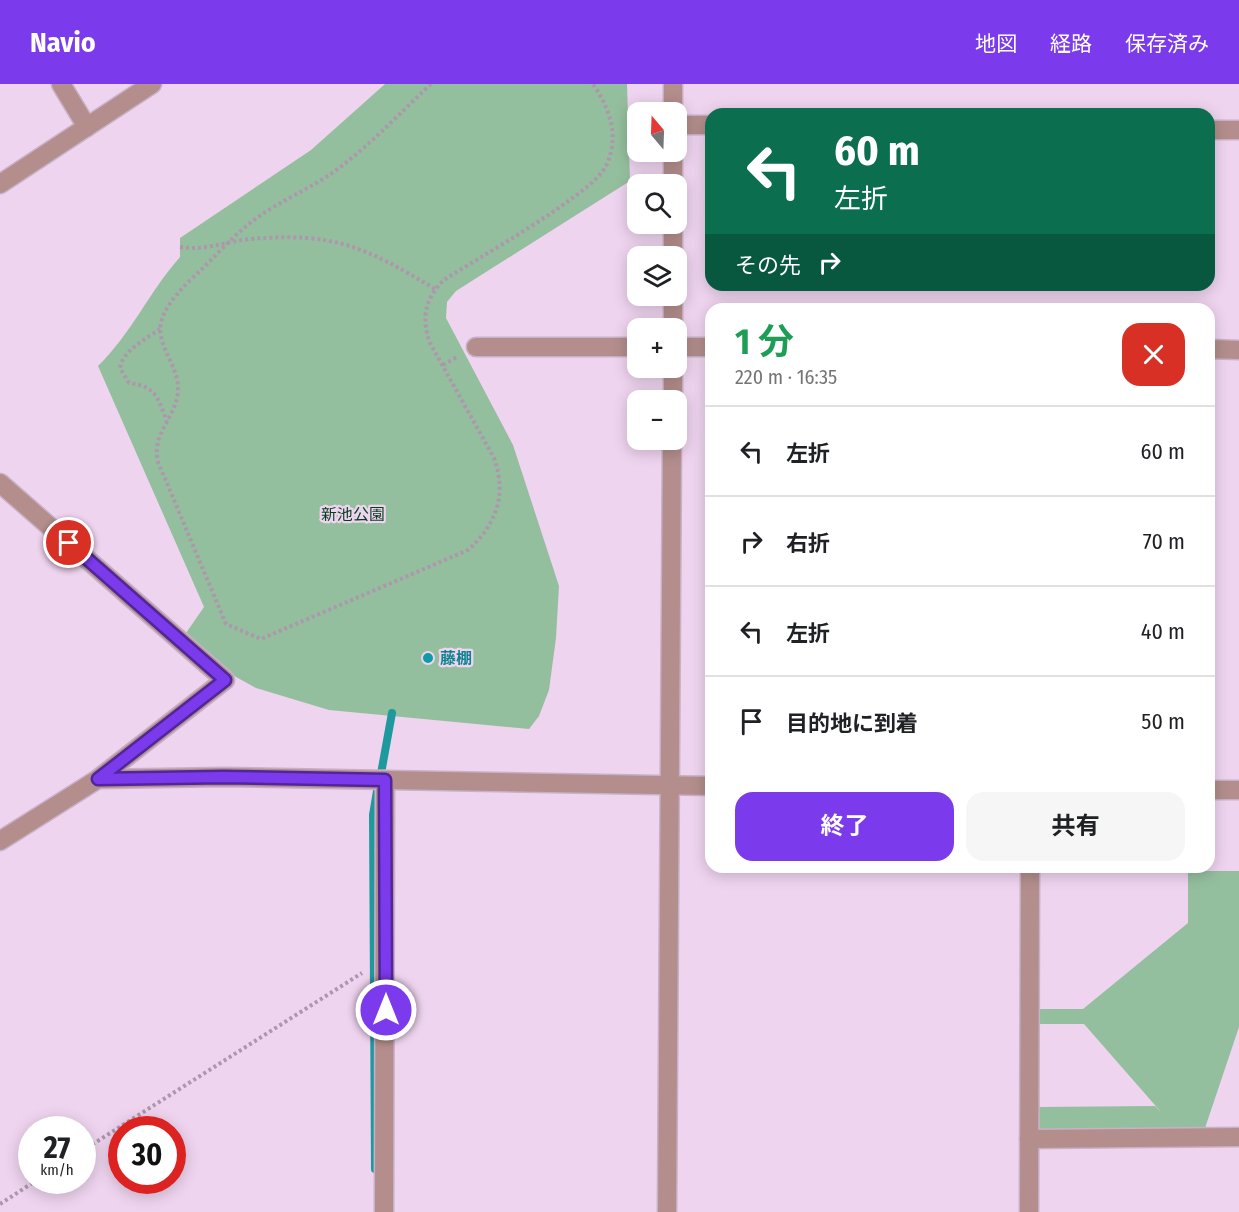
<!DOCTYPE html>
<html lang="ja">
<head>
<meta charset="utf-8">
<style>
  :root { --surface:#fff; --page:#f6f6f6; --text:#202124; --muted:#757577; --line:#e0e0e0; --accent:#7c3aed }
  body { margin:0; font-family:"Fira Sans Condensed","Noto Sans JP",sans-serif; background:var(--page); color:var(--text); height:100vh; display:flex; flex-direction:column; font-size:22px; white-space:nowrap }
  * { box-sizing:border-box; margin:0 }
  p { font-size:20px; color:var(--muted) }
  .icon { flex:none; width:33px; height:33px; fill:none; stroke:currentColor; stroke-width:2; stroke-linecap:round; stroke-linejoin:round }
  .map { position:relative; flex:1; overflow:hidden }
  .side { position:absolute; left:705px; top:219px; width:510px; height:570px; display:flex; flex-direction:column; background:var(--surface); border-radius:18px; box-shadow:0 3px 15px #0003 }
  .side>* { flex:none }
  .banner { position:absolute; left:705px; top:24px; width:510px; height:183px; border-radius:18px; box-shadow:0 3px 15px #0003; background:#0b6e4f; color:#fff; overflow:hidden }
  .needle { width:39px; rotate:341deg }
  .fabs { position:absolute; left:627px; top:18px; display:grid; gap:12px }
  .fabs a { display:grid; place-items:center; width:60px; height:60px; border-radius:12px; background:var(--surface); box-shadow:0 3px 15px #0003; font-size:30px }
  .speed { position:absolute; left:18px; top:1032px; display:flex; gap:12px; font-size:30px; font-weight:700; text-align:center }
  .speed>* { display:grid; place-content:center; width:78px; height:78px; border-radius:50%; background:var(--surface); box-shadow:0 3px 15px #0003; line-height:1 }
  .speed small { font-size:15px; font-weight:400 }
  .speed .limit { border:9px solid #d22; background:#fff; color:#111 }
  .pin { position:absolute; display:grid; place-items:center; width:51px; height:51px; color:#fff; margin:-26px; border:3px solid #fff; border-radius:50%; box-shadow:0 2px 6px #0007 }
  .me { position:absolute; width:66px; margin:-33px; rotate:0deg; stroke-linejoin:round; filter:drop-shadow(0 0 4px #0008) }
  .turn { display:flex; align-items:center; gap:21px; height:126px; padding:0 30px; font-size:27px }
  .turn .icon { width:78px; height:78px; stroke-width:2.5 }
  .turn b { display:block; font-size:42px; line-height:51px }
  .then { display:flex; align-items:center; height:57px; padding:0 30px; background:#0003; gap:12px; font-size:22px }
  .round { display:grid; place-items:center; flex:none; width:63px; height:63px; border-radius:18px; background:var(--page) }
  .summary { display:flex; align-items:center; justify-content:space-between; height:102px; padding:0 30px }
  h1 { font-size:36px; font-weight:700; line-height:45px; color:#1e9e55 }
  .primary-button { display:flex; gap:12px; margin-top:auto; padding:12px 30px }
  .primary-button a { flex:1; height:69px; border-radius:18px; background:var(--accent); color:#fff; font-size:24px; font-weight:700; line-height:69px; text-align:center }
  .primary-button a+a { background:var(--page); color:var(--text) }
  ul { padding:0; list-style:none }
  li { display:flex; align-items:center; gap:18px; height:90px; padding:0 30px; border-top:2px solid var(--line) }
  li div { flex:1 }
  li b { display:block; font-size:22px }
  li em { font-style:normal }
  header { display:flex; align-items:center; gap:36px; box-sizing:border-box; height:84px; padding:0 30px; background:var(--accent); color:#fff }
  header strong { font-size:28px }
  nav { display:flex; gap:33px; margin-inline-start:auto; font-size:21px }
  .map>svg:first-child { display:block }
</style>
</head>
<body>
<header>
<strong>Navio</strong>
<nav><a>地図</a><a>経路</a><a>保存済み</a></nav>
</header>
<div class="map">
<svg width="1239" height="1128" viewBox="0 0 1239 1128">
  <rect width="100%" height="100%" fill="#efd4ef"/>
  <g fill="#94bf9e">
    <path d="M 385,0 L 627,0 L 630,97 L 456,207 L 447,218 L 446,234 L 513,361 L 559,502 L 556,554 L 549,606 L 539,632 L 529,645 L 329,626 L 256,604 L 236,593 L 186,549 L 204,523 L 98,282 C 131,250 149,208 180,173 L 180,154 L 311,66 Z"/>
    <path d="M 1188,787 L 1239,787 L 1239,943 L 1204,1047 L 1037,1047 L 1037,1023 L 1155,1022 L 1161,1028 L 1084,940 L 1038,940 L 1038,925 L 1083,925 L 1188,839 Z"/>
  </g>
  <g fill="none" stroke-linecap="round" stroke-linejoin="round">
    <g stroke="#1e9a9e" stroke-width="8">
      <path d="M 380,695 L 392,629"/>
      <path d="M 375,1085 L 373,731 L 377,707"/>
    </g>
    <g stroke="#c8b1c8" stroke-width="21">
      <g id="minor">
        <path d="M 61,0 L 87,43"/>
        <path d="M 673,28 L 673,0"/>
        <path d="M 676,41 L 711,41"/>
        <path d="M 1209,46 L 1239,46"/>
        <path d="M 0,100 L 152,0"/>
        <path d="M 673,100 L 673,68"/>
        <path d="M 673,172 L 673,140"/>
        <path d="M 673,244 L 673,212"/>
        <path d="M 476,263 L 638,263"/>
        <path d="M 676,263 L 711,263"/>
        <path d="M 1209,265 L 1239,266"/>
        <path d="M 673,316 L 673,284"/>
        <path d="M 0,399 L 225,596 L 98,695"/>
        <path d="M 1209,706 L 1239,706"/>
        <path d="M 0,757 L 98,695 L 223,693 L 711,702"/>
        <path d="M 1029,1055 L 1239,1053"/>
        <path d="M 384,1128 L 385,696"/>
        <path d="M 667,1128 L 672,356"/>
        <path d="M 1029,1128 L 1030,783"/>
      </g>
    </g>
    <g stroke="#ac97ac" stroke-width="4" stroke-dasharray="3 3" stroke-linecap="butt">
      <path d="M 431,0 C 402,27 374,57 343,81 C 317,102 285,114 258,133 C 237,148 219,168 201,186 C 188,198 170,215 163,232 C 152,259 179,279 178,306 C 177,333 151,349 158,378 L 226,540 L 261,555 L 468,466 C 497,440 507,410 494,374 L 430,259 C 421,234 425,214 444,196 C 476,175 593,110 606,82 C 620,53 610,25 593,0"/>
      <path d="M 180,163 C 206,167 226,157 252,155 C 335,148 365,163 435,205"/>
      <path d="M 160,245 C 146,255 123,266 120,284 L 129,299 C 157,303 157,313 167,337"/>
      <path d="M 443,281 L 457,273"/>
      <path d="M 82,1067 L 362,889"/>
      <path d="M 0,1120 L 37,1096"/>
    </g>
    <use href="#minor" stroke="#b38e8c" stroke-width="18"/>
  </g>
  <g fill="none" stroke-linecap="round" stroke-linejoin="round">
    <g stroke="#51269a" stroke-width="15">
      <path id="route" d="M 69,459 L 225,596 L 98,695 L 223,693 L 385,696 L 386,926"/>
    </g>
    <use href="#route" stroke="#7c3aed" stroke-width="10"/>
  </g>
  <circle fill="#0f9aa8" stroke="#efd4ef" stroke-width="2" cx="428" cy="574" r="6"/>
  <g text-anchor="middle" stroke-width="4.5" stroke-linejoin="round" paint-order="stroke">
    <g font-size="16" fill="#043c1c" stroke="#efd4ef">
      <text x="353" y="436">新池公園</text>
    </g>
    <g font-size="16" font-weight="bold" fill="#0d838f" stroke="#efd4ef" text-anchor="start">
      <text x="440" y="580">藤棚</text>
    </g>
  </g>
</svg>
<div class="fabs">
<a><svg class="needle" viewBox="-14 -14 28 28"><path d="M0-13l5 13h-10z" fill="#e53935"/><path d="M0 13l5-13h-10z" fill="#757577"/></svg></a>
<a><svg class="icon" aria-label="search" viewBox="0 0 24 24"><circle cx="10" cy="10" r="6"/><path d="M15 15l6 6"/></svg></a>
<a><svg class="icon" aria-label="layers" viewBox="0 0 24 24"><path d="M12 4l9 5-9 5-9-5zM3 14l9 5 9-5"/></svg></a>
<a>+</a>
<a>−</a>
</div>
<div class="speed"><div>27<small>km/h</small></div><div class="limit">30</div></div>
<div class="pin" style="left:69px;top:459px;background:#d93025"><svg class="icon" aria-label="arrive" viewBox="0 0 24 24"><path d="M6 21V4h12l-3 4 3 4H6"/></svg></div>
<svg class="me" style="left:386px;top:926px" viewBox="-20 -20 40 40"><circle r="17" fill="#7c3aed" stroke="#fff" stroke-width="3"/><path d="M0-11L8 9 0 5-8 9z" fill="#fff"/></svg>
<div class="banner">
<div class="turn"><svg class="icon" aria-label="left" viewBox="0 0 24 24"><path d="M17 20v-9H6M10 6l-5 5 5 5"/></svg><div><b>60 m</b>左折</div></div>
<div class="then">その先<svg class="icon" aria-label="right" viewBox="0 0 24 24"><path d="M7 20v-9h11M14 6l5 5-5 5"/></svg></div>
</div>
<section class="side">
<div class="summary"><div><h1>1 分</h1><p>220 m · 16:35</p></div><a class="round" style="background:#d93025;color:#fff"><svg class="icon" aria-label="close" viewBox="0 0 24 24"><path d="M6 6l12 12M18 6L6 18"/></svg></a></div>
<ul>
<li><svg class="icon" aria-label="left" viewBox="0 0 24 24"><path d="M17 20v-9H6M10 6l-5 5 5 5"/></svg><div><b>左折</b></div><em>60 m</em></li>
<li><svg class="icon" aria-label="right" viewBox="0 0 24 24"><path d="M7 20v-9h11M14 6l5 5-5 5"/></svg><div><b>右折</b></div><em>70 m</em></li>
<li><svg class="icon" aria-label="left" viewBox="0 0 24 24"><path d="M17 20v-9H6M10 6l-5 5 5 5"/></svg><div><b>左折</b></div><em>40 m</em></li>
<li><svg class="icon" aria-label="arrive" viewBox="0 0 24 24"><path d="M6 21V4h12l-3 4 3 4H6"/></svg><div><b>目的地に到着</b></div><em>50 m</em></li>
</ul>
<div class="primary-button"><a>終了</a><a>共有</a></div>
</section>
</div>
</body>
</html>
